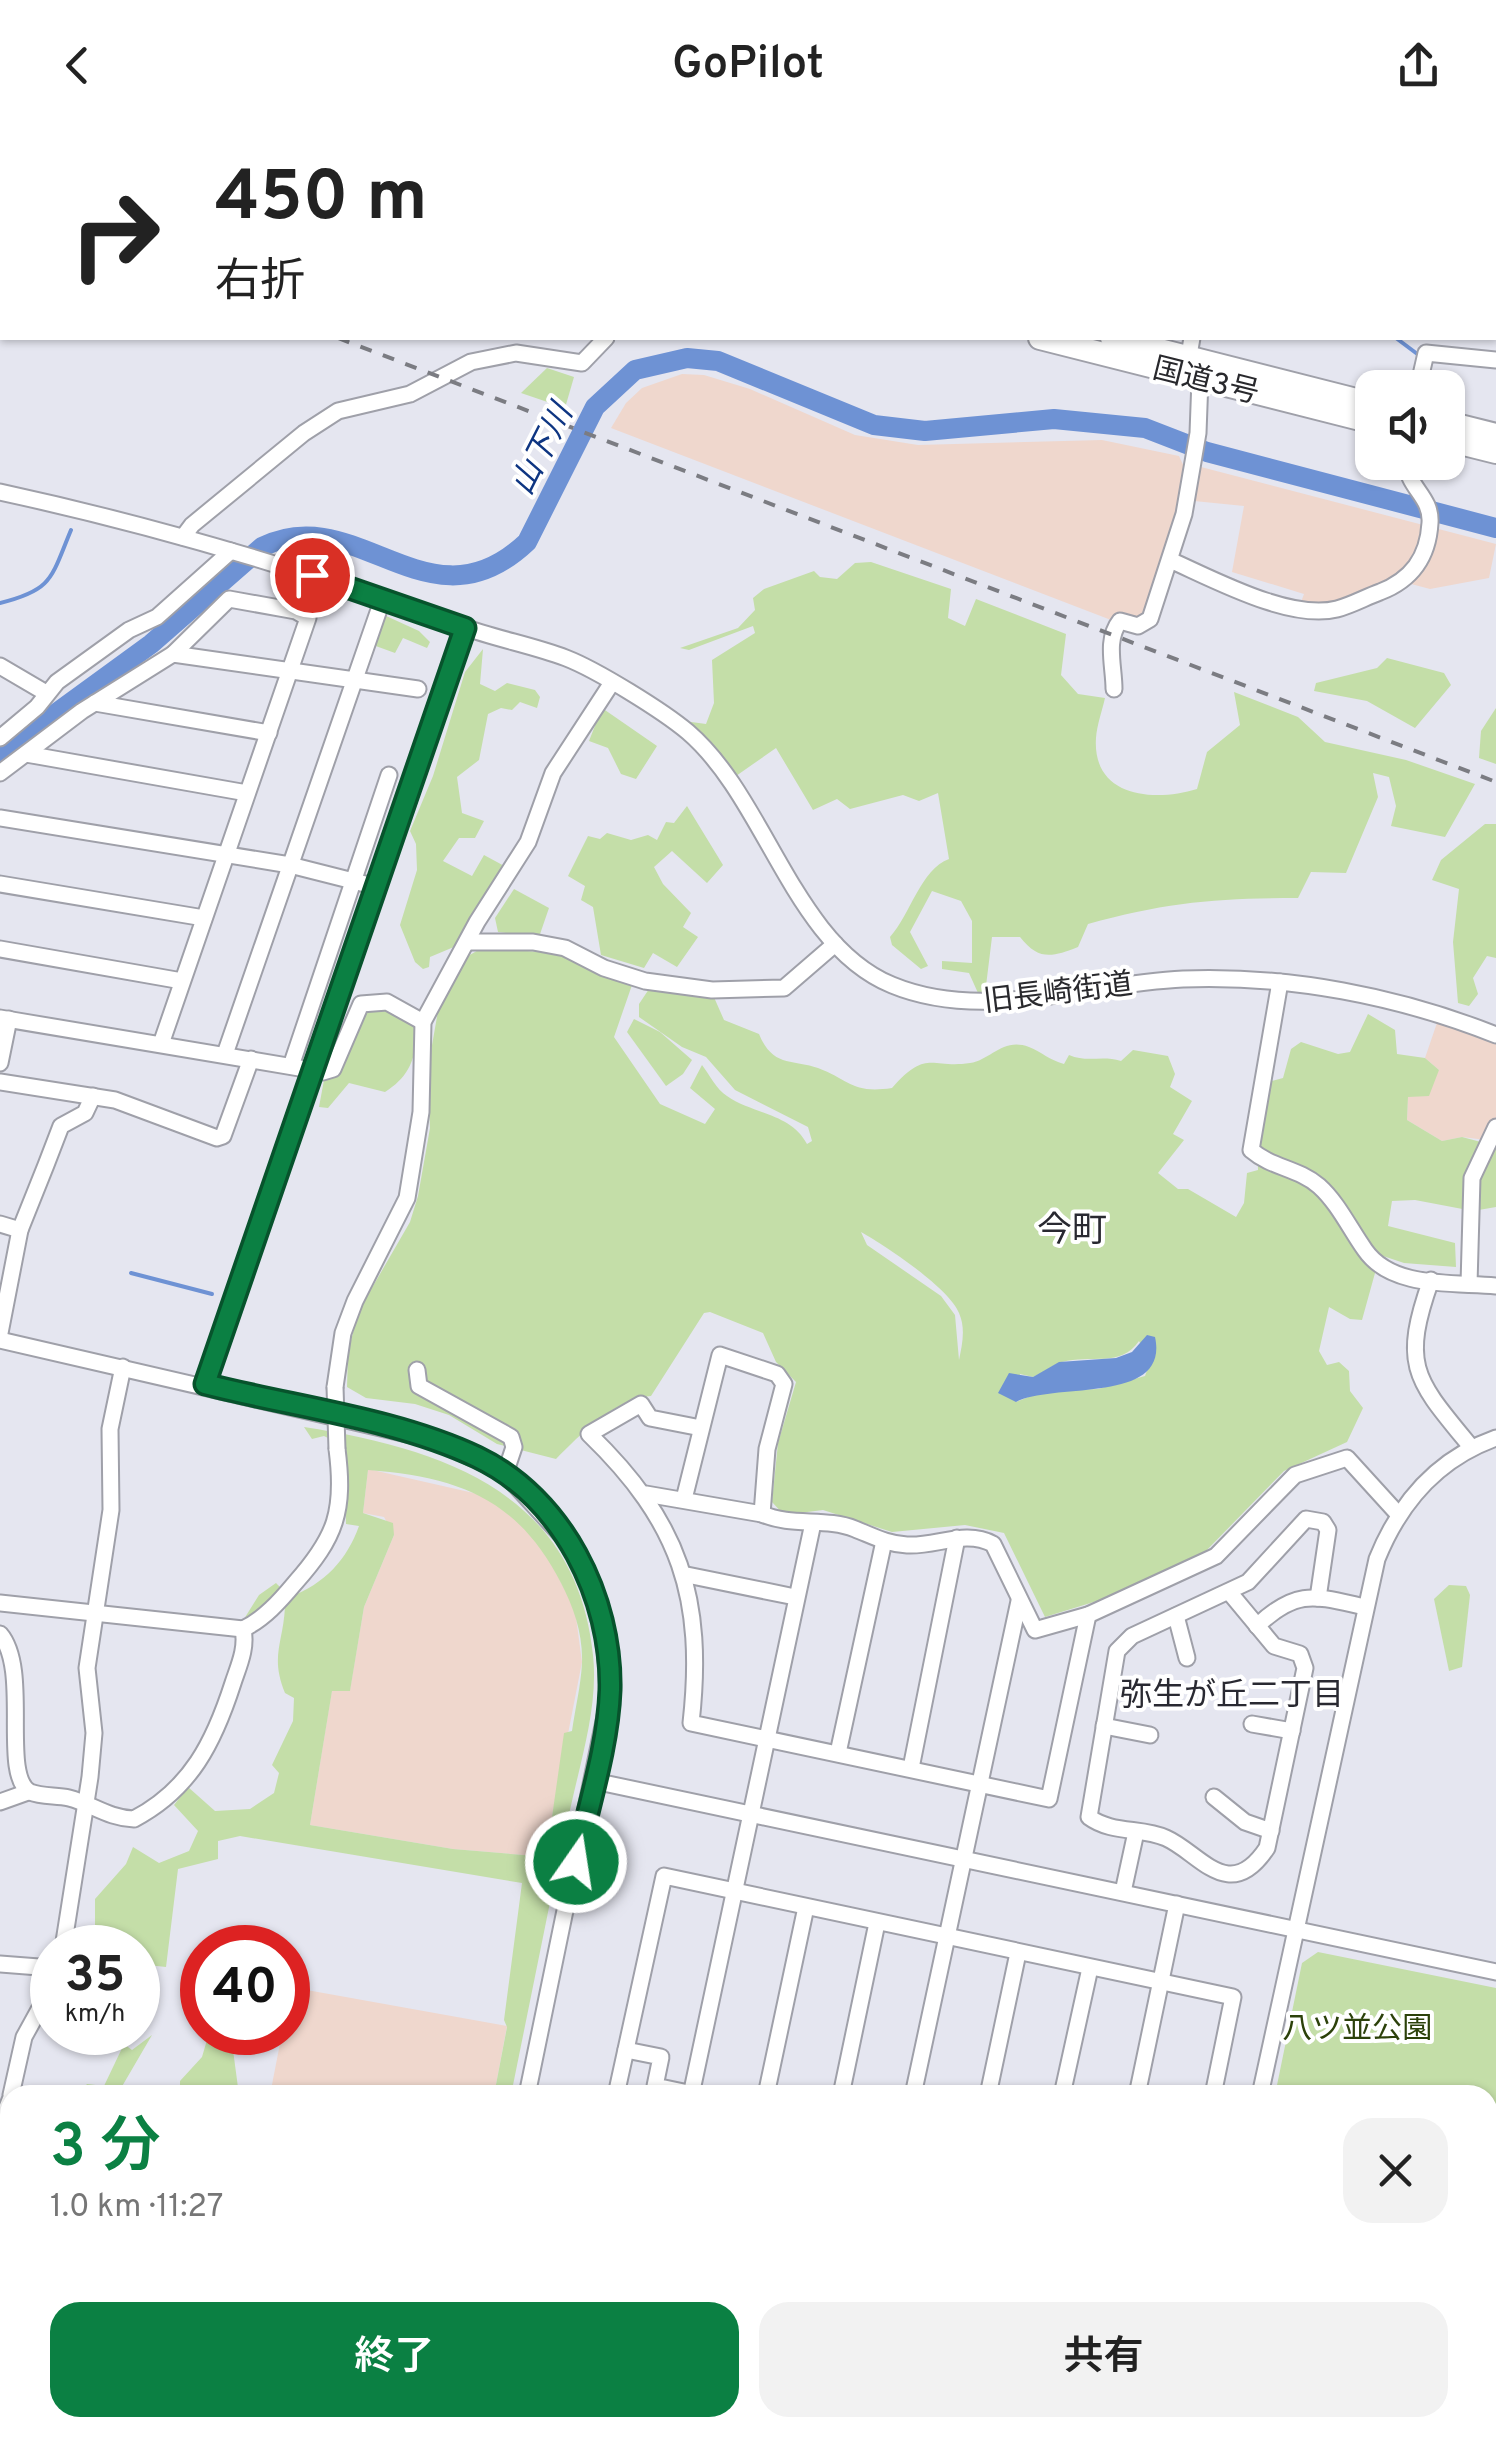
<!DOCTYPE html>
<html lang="ja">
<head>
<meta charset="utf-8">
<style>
  :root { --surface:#fff; --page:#f2f2f2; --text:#222; --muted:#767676; --accent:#0b8043 }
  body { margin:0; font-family:Overpass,"Noto Sans JP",sans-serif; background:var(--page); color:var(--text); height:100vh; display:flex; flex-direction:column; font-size:38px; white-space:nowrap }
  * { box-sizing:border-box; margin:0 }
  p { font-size:32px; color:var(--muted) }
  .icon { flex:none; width:55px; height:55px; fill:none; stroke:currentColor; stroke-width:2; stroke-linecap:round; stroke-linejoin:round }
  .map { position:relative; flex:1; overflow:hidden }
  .drawer { position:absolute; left:0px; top:1955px; width:1498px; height:352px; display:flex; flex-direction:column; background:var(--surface); border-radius:30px 30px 0 0; box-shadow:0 2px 8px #0004 }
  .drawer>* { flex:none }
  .guide { position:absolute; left:0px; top:0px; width:1498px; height:210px; box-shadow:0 2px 8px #0004; background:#fff; color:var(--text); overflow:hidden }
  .fabs { position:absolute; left:1355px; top:240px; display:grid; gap:20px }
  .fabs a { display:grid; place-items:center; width:110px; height:110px; border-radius:20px; background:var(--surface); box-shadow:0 2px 8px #0004; font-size:50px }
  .speed { position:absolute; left:30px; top:1795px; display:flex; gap:20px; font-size:50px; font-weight:700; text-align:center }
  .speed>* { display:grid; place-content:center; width:130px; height:130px; border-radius:50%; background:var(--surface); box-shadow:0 2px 8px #0004; line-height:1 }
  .speed small { font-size:25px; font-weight:400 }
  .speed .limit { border:15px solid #d22; background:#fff; color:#111 }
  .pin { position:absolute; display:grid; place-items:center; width:85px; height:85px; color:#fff; margin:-42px; border:5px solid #fff; border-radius:50%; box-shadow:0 2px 10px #0007 }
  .me { position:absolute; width:110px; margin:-55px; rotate:13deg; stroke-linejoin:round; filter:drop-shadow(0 0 8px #0008) }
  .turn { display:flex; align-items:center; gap:35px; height:210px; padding:0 50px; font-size:45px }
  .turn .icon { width:130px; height:130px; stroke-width:2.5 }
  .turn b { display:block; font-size:70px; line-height:85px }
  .round { display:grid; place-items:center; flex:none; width:105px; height:105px; border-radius:30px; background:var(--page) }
  .headline { display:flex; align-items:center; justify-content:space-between; height:170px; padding:0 50px }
  h1 { font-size:60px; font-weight:600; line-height:75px; color:var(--accent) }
  .action { display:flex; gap:20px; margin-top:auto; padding:20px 50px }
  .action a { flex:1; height:115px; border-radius:30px; background:var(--accent); color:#fff; font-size:40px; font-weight:600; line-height:115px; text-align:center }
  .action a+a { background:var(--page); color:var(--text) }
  header { display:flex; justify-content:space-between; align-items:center; height:130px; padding:0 50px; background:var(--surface); font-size:45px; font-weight:600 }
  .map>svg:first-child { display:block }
</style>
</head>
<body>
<header><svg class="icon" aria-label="back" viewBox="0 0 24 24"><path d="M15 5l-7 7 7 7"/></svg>GoPilot<svg class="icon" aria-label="share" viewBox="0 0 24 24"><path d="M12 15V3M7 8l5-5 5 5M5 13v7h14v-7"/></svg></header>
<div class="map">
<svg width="1496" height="2307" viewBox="0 0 1496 2307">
  <rect width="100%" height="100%" fill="#e5e6f0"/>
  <g fill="#efd7cd">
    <path d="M 682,244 L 704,245 L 750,259 L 855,305 L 918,315 L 1102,310 L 1179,326 L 1186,341 L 1181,382 L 1149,486 L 1139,493 L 1119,486 L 1111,490 L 611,298 L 626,273 L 642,258 Z"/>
    <path d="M 1201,337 L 1496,414 L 1489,448 L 1430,459 L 1396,450 L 1322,477 L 1301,472 L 1304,464 L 1232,442 L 1244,376 L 1194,371 Z"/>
    <path d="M 1439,887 L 1496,911 L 1496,987 L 1486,1010 L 1462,1007 L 1442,1011 L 1407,990 L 1408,967 L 1439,940 L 1425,928 Z"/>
    <path d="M 368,1339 L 478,1364 L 513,1384 L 545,1421 L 575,1480 L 582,1532 L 552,1686 L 568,1690 L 559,1728 L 453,1719 L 310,1695 L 332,1560 L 350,1560 L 364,1477 L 394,1405 L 384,1387 L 363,1383 Z"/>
    <path d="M 290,1857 L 507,1896 L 494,1965 L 270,1965 L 282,1903 L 288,1902 Z"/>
  </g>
  <g fill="#c4dea8" fill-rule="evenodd">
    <path d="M 547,238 L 574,247 L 565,278 L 521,263 Z"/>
    <path d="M 871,432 L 951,459 L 948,488 L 965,496 L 976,469 L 1066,504 L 1061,545 L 1078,564 L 1105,568 C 1102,581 1097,595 1096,608 C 1092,668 1155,672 1197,659 L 1207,622 L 1240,595 L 1234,562 L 1298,587 L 1325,612 L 1406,630 L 1475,654 L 1445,707 L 1391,696 L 1396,676 L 1389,647 L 1373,643 L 1378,667 L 1346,743 L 1311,742 L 1298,768 C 1219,768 1166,772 1088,794 L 1078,817 C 1052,827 1039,831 1020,807 L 992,807 L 985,864 L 978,863 L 969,843 L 942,839 L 942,831 L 972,833 L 972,791 L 961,771 L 932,761 L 910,802 L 928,836 L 921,839 L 892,815 L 890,807 C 910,785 921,739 949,729 L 938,663 L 919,671 L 903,665 L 850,679 L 837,669 L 813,680 L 776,618 L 736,646 L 712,613 L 684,591 L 706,594 L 714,573 L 712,530 L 755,503 L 753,496 L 689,520 L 680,518 L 738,498 L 755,480 L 753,468 L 764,459 L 814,441 L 820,447 L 837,449 L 855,433 Z"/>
    <path d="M 384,485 L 419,501 L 430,512 L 427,518 L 403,508 L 395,523 L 373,515 Z"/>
    <path d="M 483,519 L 480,554 L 495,561 L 507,553 L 535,560 L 540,567 L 537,578 L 520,572 L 512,580 L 501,578 L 488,584 L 479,630 L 457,647 L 462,683 L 484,691 L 475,708 L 459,708 L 443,731 L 472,746 L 484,725 L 508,738 L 461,814 L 430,827 L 429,837 L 423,839 L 415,832 L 400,795 L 417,740 L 416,714 L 410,701 L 433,646 L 465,542 Z"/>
    <path d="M 1387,528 L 1444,543 L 1451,555 L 1415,598 L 1367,571 L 1314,561 L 1316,553 L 1377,538 Z"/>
    <path d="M 602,578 L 657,616 L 636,649 L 621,644 L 608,618 L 589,611 Z"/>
    <path d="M 1496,578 L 1496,634 L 1479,628 L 1481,601 Z"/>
    <path d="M 687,676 L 723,735 L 707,753 L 672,721 L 654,737 L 663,754 L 691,783 L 683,797 L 698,807 L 677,837 L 653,823 L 644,838 L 601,825 L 593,777 L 581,770 L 585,756 L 568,746 L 588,706 L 600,709 L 607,703 L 631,710 L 648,705 L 657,710 L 666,692 L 674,693 Z"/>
    <path d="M 1485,694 L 1496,694 L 1496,828 L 1487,826 L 1473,848 L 1478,864 L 1469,876 L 1458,873 L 1453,812 L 1459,759 L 1432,750 L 1441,730 Z"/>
    <path d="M 514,759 L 549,778 L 539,807 L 498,802 L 495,788 Z"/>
    <path d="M 482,818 L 557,823 L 632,855 L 614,907 L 660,974 L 705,994 L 715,979 L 690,958 L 702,935 C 709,944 717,960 727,966 C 752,984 791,983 807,1014 L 812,1011 L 808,997 L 735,960 L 706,927 L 682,917 L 639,887 L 639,874 L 651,856 L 713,865 L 724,890 L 759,904 C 773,938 793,929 818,938 C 850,950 852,964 892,958 C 927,918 931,939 970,933 C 991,930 1003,907 1029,917 C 1042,922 1049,930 1064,934 L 1069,925 C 1087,933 1102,925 1121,931 L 1133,920 L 1168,926 L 1175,944 L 1170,957 L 1192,971 L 1173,1004 L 1184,1010 L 1158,1043 L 1178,1059 L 1188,1059 L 1236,1087 L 1244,1073 L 1247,1043 L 1258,1040 L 1257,1009 L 1268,952 L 1283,948 L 1291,919 L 1301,912 L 1338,924 L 1350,922 L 1368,884 L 1395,900 L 1397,924 L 1425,928 L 1439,940 L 1429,966 L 1408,967 L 1407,990 L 1442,1011 L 1462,1007 L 1496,1016 L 1496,1077 L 1473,1081 L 1415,1070 L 1392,1071 L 1388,1096 L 1455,1113 L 1456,1137 L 1404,1133 L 1380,1125 L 1362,1190 L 1350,1189 L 1329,1177 L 1319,1221 L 1327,1235 L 1339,1232 L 1349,1241 L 1350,1261 L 1363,1278 L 1347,1312 L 1284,1341 L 1204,1423 L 1110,1467 L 1045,1487 L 1004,1403 L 965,1395 L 892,1402 L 823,1380 L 784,1385 L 772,1372 L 778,1313 L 796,1252 L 776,1232 L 763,1203 L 710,1182 L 704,1183 L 651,1266 C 615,1268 580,1305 556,1329 L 497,1314 L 449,1285 L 415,1274 L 366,1268 L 347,1257 L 348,1223 L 358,1182 L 410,1092 L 418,1066 L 430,998 L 428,938 L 438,881 L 468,826 ZM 861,1102 C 886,1116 949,1158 959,1183 C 966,1199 962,1215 959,1230 L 955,1185 L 941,1166 L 867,1115 ZM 1139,1211 L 1150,1232 L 1145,1246 L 1098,1259 L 1043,1261 L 1016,1272 L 1020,1244 L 1033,1247 C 1043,1243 1052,1235 1062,1232 C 1090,1224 1121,1238 1139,1211 Z"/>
    <path d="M 380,874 L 414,894 C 419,923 411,946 385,962 L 349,953 L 328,978 L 319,977 L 324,950 L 335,943 L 359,883 Z"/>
    <path d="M 634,889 L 660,902 L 692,930 L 683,944 L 666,956 L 627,902 Z"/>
    <path d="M 304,1297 C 443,1319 576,1362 593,1525 C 599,1579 578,1638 568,1690 L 552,1687 L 564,1603 L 572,1601 C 575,1579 581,1555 582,1533 C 583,1504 574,1478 561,1453 C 518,1369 459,1347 368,1340 L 363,1383 L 393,1393 L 394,1405 L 364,1477 L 350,1561 L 332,1561 L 310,1695 L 453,1719 L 559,1728 L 511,1965 L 494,1965 L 507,1897 L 504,1890 L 522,1753 L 240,1706 L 218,1711 L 218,1729 L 178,1739 L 166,1837 L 138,1834 L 138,1818 L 123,1817 L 95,1806 L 95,1769 L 126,1734 L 133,1717 L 159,1733 L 189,1721 L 198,1701 L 174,1675 L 188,1657 L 215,1681 L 250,1679 L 274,1663 L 279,1643 L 272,1635 L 293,1591 L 294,1568 L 285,1563 C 270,1526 283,1514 285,1477 L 274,1473 L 253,1492 L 244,1489 L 259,1465 L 276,1453 L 290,1467 C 324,1454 347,1430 359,1396 L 346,1394 L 344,1316 L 324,1306 L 312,1309 Z"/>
    <path d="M 1449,1455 L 1466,1456 L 1470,1465 L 1462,1537 L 1449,1541 L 1434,1469 Z"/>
    <path d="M 1318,1822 L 1496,1858 L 1496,2113 L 1488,2111 L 1488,1965 L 1275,1965 L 1302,1833 Z"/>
    <path d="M 209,1903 L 231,1905 L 239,1965 L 180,1965 L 180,1951 L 202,1927 Z"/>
    <path d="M 152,1905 L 117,1965 L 78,1965 L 87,1954 L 104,1956 L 124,1914 L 132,1920 Z"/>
  </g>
  <path fill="#6e92d4" d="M 1147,1205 L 1155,1207 C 1170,1275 1054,1252 1016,1272 L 998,1263 L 1009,1243 L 1033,1247 L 1059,1232 L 1116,1228 L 1132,1222 Z"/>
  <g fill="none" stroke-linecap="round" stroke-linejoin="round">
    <g stroke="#6e92d4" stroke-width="4">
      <path d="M 0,199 L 2,197"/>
      <path d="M 1396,208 L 1420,226"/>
      <path d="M 0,473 C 53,460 51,448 71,400"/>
      <path d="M 131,1143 L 212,1164"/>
    </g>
    <g stroke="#6e92d4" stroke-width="20">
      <path d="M 0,8 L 2,5"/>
      <path d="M 0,624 L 151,514 L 262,417 C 357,369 429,505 527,412 L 595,277 L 635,240 L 687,228 L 718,231 L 874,295 L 925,301 L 1054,289 L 1145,298 L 1207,322 L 1496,398"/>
    </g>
    <g stroke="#9fa0a9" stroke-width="19">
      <g id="minor">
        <path d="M 499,2 L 499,0"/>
        <path d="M 790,2 L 792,0"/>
        <path d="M 1226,2 L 1226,0"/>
        <path d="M 1418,258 L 1426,223 L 1496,230"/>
        <path d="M 0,362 C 157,396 310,442 461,496 C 496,509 532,515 566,528 C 597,540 663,581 688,602 C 767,670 793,814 892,855 C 984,893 1087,853 1183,849 C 1289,845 1398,866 1496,905"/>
        <path d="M 183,407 L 192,395 L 304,303 L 338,281 L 410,264 L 471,232 L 516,223 L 582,233 L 606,208"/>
        <path d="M 1170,430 C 1213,449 1290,491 1337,479 C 1352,475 1366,467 1380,462 C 1411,450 1428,428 1430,393 C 1432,366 1406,357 1407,332"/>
        <path d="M 0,536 L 46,563"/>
        <path d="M 1114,559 C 1114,536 1105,510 1120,491 L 1138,496 L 1150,489 L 1184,384 L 1198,303 L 1200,249 L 1189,225 L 1192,208"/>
        <path d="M 95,573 L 269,603"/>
        <path d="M 0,608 L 37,577 L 57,552 L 129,500 L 157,487 L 231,421"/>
        <path d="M 26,624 L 247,663"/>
        <path d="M 0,643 L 82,581 L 173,524 L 418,559"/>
        <path d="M 0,688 L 290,735 L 373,756"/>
        <path d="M 0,754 L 204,788"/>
        <path d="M 468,812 L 533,812 L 565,818 L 604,838 L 645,851 L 712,860 L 784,858 L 835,814"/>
        <path d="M 0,819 L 182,851"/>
        <path d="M 1280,852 L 1251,1020 C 1272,1038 1298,1038 1319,1056 C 1338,1073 1350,1099 1365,1120 C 1392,1159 1454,1152 1496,1156"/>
        <path d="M 0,888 L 323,942 L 333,939 L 361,874 L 387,872 L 423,892"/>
        <path d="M 161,914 L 308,488 L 296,481 L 229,469 L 173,524"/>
        <path d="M 225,924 L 383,468"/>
        <path d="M 0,933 L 9,889"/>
        <path d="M 291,936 L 389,645"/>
        <path d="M 0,952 L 115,970 L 217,1008 L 223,1006 L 251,929"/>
        <path d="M 0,1094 L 20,1100"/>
        <path d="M 1431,1150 C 1400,1237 1416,1250 1471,1317"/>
        <path d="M 1469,1154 L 1472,1048 L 1496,997"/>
        <path d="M 0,1203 L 20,1100 L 46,1035 L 61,996 L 85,983 L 93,966"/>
        <path d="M 0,1210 L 437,1311 L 505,1344 L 575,1420 L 599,1474 L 610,1562 L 527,1965"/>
        <path d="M 417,1240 L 419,1256 L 511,1307 L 514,1317 L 505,1344"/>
        <path d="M 205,1254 L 465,498"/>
        <path d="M 335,1257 L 343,1203 L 355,1171 L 407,1068 L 421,982 L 423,892 L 477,792 L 528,712 L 553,643 L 611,554"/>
        <path d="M 701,1298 L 650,1288 L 641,1274 L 589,1304 C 680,1392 705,1468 691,1593 L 1049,1669 L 1088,1485"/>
        <path d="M 646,1364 L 762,1384 C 792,1397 826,1387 855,1399 C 873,1406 887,1414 907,1415 C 936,1417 965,1399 993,1414 L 1035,1500 L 1088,1485 L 1216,1426 L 1295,1345 L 1347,1328 L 1398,1384"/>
        <path d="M 684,1369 L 720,1225 L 777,1244 L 784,1254 L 767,1319 L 762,1384"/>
        <path d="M 687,1445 L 795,1467"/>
        <path d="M 1230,1463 L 1274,1516 L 1300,1524 L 1305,1538 L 1267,1718 C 1229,1775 1200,1723 1166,1708 C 1142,1697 1112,1704 1089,1687 L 1117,1521 L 1132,1506 L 1248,1452 L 1306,1389 L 1323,1392 L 1328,1400 L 1318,1468"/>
        <path d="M 0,1473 L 243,1499 C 264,1489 280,1471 295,1453 C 336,1407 345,1381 337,1319"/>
        <path d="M 1176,1486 L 1187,1528"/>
        <path d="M 1257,1496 C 1297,1458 1315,1466 1365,1477"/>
        <path d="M 0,1504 C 31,1540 0,1645 30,1662 C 42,1667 57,1665 69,1668 C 92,1674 108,1688 134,1689 C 191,1659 214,1612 233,1553 C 239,1535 247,1518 243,1499"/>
        <path d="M 1252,1594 L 1292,1601"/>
        <path d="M 1104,1596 L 1150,1605"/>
        <path d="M 838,1623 L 884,1411"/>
        <path d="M 911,1638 L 957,1408"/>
        <path d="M 594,1651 L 1496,1842"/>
        <path d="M 1214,1667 L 1245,1692 L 1271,1701"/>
        <path d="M 0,1672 L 28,1662"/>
        <path d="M 1123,1762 L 1136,1702"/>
        <path d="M 63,1818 L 90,1647 L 94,1603 L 87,1538 L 111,1380 L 110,1299 L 123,1237"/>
        <path d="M 0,1834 L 52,1838"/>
        <path d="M 626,1920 L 661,1927 L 655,1956 L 698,1965"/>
        <path d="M 11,1965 L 24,1907 L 52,1856"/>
        <path d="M 616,1965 L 664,1746 L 1233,1867 L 1213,1965"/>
        <path d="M 691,1965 L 813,1393"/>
        <path d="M 766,1965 L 806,1777"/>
        <path d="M 841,1965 L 877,1793"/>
        <path d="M 913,1965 L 1019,1471"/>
        <path d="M 988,1965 L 1018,1823"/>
        <path d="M 1062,1965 L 1090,1838"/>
        <path d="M 1137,1965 L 1177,1774"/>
        <path d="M 1260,1965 L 1377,1429 C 1400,1372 1437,1329 1496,1308"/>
        <path d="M 0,1995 L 10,1970"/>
        <path d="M 1488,2118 L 1496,2120"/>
        <path d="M 1488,2202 L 1496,2204"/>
        <path d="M 1109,2298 L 1140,2307"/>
        <path d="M 1327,2298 L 1371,2307"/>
        <path d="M 453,2307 L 455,2298"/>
        <path d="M 544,2307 L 546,2298"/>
        <path d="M 619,2307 L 621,2298"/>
        <path d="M 694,2307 L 696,2298"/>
        <path d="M 767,2307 L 769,2298"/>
        <path d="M 840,2307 L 842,2298"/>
        <path d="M 915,2307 L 917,2298"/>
        <path d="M 1187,2307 L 1189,2298"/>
        <path d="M 1487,2307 L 1496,2265"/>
      </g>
    </g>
    <g stroke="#9fa0a9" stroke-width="26">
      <g id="highway">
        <path d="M 219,0 L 230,2"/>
        <path d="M 283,0 L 294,2"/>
        <path d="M 1040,208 L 1372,292"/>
        <path d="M 1112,208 L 1372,274"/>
        <path d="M 1448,293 L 1496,305"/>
        <path d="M 1448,310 L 1496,322"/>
      </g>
    </g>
    <use href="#minor" stroke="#fff" stroke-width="15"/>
    <use href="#highway" stroke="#fff" stroke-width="22"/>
    <g stroke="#7b7c82" stroke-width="4" stroke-dasharray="12 12" stroke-linecap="butt">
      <path d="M 0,78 L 2,79"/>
      <path d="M 338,208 L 1496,652"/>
    </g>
    <g stroke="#9fa0a9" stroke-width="19" stroke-linecap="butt">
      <path id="minor-bridge" d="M 335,1257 L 337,1319"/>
    </g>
    <use href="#minor-bridge" stroke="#fff" stroke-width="15"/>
  </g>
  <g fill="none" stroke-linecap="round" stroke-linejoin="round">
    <g stroke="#07532c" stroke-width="25">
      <path id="route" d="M 312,445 L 465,498 L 205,1254 C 294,1277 394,1288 477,1327 C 563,1368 612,1468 610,1560 C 608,1617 588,1677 576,1732"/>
    </g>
    <use href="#route" stroke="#0b8043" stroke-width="18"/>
  </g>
  <g text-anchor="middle" stroke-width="8" stroke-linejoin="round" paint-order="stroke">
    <g font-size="30" fill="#29292d" stroke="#fff">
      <text transform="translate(1206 250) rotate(14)" y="10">国道3号</text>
      <text transform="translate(1058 862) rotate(-7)" y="10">旧長崎街道</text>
    </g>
    <g font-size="30" fill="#2c410a" stroke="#fff">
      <text x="1357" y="1908">八ツ並公園</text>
    </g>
    <g font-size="32" font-style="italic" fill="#0e3582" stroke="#fff">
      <text transform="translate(541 319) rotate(-63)" y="11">山下川</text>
    </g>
    <g font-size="32" fill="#292931" stroke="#fff">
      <text x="1232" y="1575">弥生が丘二丁目</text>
    </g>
    <g font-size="35" fill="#292931" stroke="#fff">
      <text x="1072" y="1111">今町</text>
    </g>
  </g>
</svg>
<div class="fabs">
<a><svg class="icon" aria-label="sound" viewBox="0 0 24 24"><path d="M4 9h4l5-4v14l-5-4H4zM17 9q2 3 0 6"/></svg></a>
</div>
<div class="speed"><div>35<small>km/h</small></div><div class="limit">40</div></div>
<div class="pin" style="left:312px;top:445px;background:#d93025"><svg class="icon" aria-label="arrive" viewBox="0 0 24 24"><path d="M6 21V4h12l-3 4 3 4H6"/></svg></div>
<svg class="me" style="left:576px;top:1732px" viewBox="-20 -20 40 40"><circle r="17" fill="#0b8043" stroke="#fff" stroke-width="3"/><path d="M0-11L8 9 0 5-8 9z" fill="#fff"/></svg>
<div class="guide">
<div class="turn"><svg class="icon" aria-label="right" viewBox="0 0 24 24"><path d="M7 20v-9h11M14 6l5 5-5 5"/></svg><div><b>450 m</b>右折</div></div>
</div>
<section class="drawer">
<div class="headline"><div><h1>3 分</h1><p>1.0 km · 11:27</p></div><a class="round"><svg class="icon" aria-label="close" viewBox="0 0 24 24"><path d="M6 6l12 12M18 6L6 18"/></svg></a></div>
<div class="action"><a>終了</a><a>共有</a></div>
</section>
</div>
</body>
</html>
